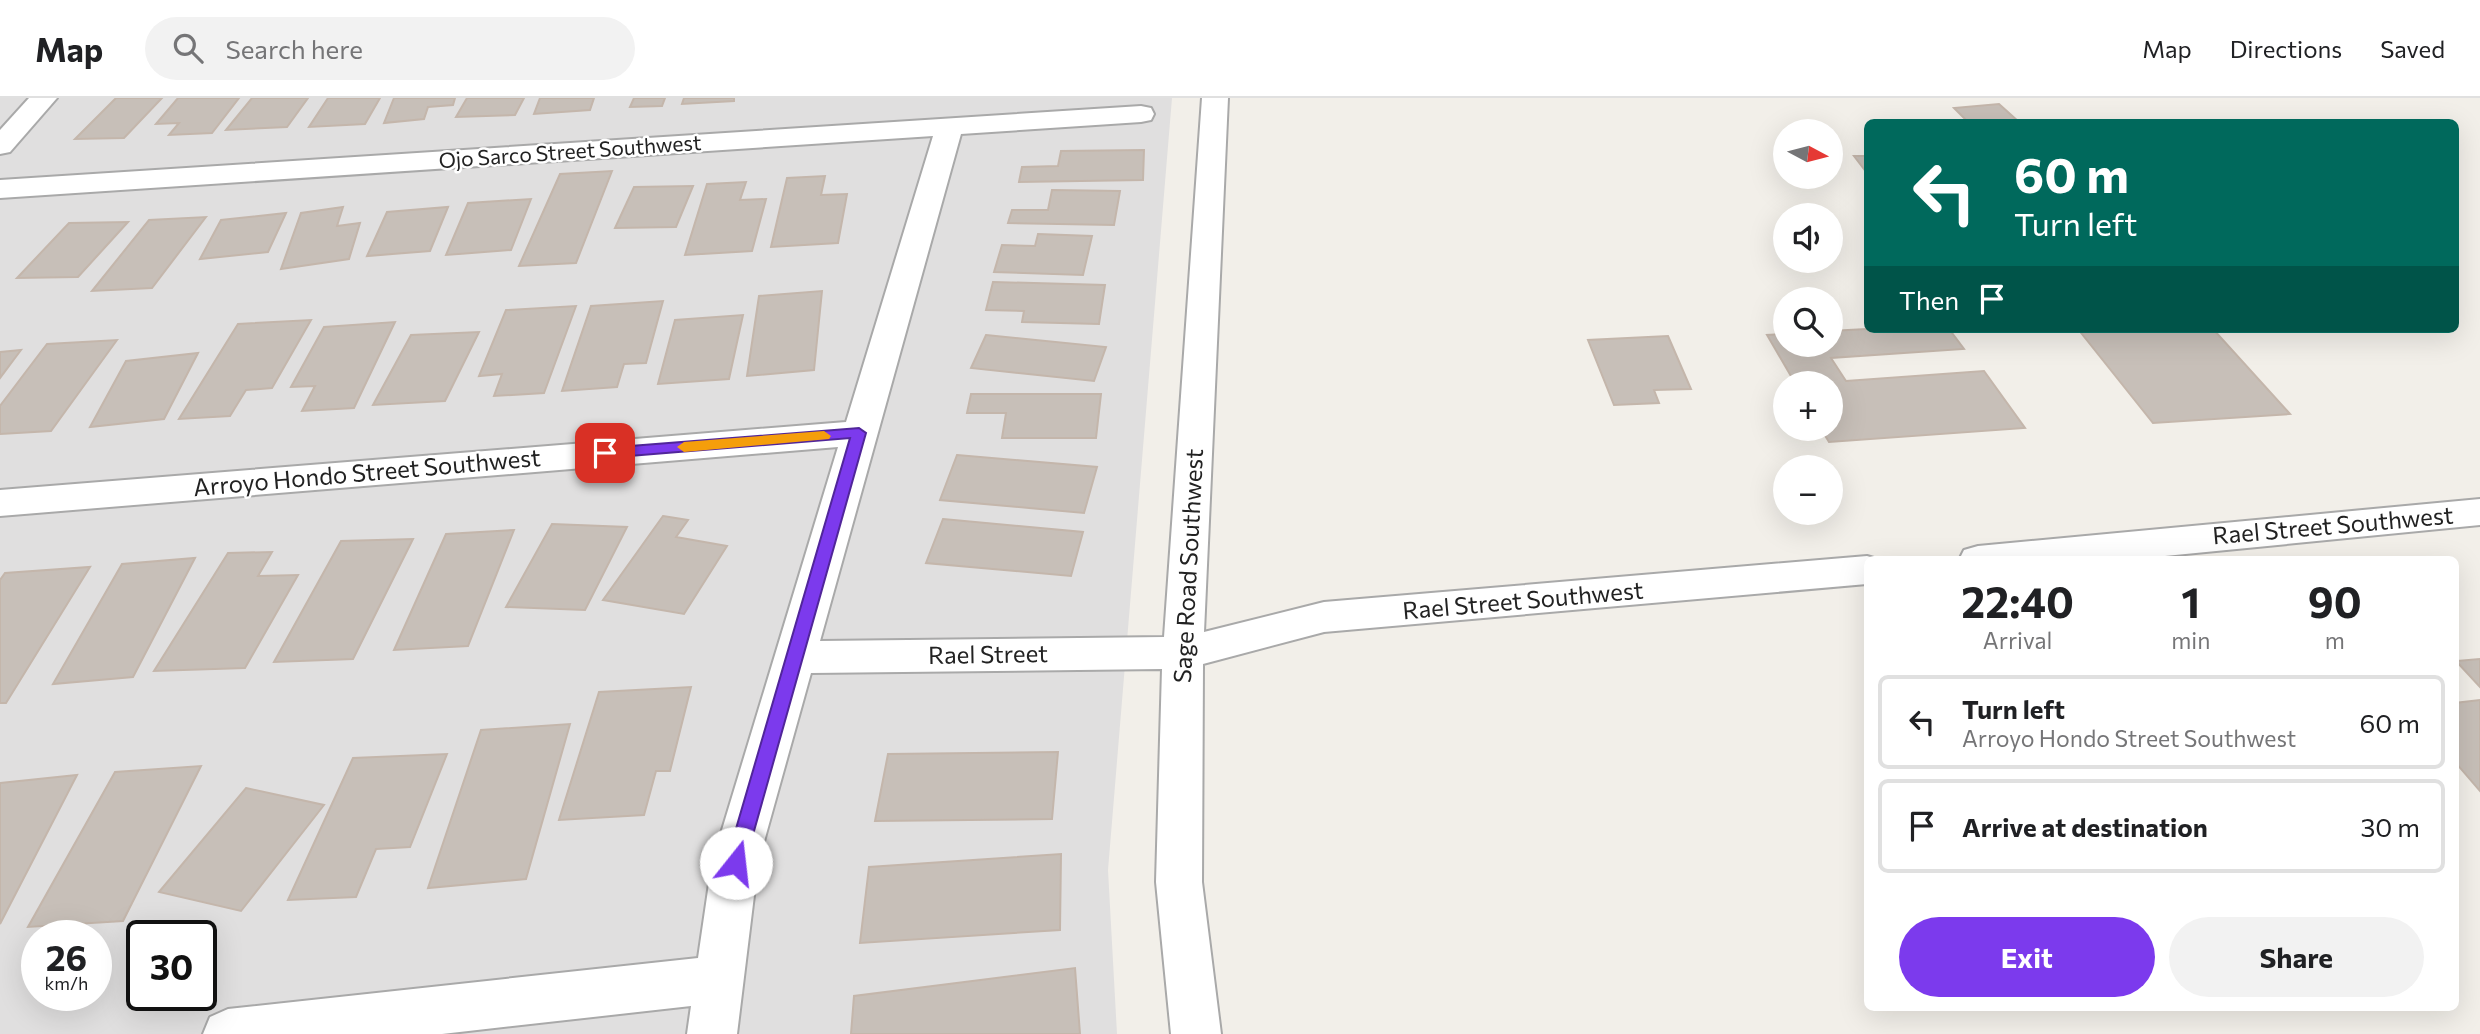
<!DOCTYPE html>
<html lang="en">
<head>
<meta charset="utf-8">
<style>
  :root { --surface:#fff; --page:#f2f2f2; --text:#202124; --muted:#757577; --line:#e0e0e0; --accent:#7c3aed }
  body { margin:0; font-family:Commissioner,sans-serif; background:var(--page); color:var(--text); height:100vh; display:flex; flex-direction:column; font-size:26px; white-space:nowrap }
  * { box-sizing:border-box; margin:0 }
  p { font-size:23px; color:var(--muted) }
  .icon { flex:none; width:38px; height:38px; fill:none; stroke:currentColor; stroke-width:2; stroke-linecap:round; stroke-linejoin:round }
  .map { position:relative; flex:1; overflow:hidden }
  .details { position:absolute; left:1864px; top:458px; width:595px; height:455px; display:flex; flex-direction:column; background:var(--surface); border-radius:10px; box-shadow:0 7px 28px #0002 }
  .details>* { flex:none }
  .top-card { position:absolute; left:1864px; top:21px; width:595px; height:214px; border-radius:10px; box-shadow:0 7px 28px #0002; background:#00695c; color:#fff; overflow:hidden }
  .needle { width:46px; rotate:97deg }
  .tools { position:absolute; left:1773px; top:21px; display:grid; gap:14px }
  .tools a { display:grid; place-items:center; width:70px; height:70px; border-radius:50%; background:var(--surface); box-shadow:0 7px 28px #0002; font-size:35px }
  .speed { position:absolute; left:21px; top:822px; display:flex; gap:14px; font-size:35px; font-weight:700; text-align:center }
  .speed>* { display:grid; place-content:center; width:91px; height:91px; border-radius:50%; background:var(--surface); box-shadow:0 7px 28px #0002; line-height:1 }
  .speed small { font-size:18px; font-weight:400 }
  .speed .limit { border:4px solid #111; border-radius:10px; background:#fff; color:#111 }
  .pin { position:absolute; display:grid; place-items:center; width:60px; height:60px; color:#fff; margin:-30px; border-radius:14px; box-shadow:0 4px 10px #0006 }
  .me { position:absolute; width:77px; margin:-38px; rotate:16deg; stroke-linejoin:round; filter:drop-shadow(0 0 5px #0008) }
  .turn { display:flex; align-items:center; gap:24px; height:147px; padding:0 35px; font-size:32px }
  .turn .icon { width:91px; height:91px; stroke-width:2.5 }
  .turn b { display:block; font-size:49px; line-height:60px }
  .then { display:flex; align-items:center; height:66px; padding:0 35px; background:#0003; gap:14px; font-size:26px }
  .eta { display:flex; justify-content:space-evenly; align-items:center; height:119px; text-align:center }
  .eta b { font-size:42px; font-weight:700; line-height:49px }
  .button { display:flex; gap:14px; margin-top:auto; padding:14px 35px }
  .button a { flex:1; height:80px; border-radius:42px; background:var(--accent); color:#fff; font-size:28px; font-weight:700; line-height:80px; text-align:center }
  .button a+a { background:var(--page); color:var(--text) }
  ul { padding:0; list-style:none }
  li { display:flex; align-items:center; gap:21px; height:94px; margin:0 14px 10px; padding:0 21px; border:4px solid var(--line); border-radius:10px }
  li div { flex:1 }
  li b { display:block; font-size:26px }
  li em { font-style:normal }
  header { display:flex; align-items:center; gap:42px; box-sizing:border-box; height:98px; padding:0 35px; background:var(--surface); border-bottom:2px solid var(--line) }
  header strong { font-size:33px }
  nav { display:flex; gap:38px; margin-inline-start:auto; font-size:24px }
  .search { width:490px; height:63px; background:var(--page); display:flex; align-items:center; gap:18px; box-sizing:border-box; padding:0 24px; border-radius:38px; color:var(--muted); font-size:26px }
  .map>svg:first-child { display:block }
</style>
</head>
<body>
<header>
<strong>Map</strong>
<div class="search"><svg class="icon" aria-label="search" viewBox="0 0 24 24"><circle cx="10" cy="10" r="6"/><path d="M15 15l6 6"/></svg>Search here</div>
<nav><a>Map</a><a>Directions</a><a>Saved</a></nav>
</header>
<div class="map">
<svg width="2480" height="936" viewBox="0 0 2480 936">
  <rect width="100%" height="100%" fill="#f2efe9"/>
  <path fill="#e0dfdf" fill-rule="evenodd" d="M 0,0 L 1172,0 L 1108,772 L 1117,936 L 0,936 ZM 37,838 L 96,838 L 96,898 L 37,898 ZM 142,838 L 201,838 L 201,898 L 142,898 Z"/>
  <g fill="#c7bfb8" stroke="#c4b6ab" stroke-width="2">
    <path d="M 116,0 L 162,0 L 124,40 L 75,41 Z"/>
    <path d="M 178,0 L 239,0 L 212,35 L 169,37 L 179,25 L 156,26 Z"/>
    <path d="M 252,0 L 308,0 L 287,29 L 226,32 Z"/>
    <path d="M 328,0 L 380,0 L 365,26 L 309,29 Z"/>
    <path d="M 394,0 L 455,0 L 453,7 L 428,9 L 424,21 L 384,25 Z"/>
    <path d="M 467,0 L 524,0 L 515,17 L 456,19 Z"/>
    <path d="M 540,0 L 594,0 L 590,12 L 534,16 Z"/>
    <path d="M 634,0 L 665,0 L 662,8 L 630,9 Z"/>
    <path d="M 684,0 L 734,0 L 734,3 L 682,6 Z"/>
    <path d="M 1999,6 L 2019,24 L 1968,24 L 1954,10 Z"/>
    <path d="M 1144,52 L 1143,82 L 1019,84 L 1022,69 L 1058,68 L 1061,53 Z"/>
    <path d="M 1854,58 L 1867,58 L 1867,75 Z"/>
    <path d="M 612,73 L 576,165 L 519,168 L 560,76 Z"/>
    <path d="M 825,78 L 821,97 L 847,96 L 838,145 L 771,149 L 787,80 Z"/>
    <path d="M 746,84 L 740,102 L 766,101 L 752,153 L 685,157 L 707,86 Z"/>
    <path d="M 693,88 L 676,129 L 615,130 L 634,89 Z"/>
    <path d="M 1052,92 L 1120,93 L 1114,127 L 1008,125 L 1012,112 L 1048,112 Z"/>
    <path d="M 531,101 L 511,152 L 446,157 L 468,105 Z"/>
    <path d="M 343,109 L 337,128 L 360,125 L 349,161 L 281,171 L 301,115 Z"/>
    <path d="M 448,109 L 430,153 L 367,158 L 387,114 Z"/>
    <path d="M 286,115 L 268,154 L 200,161 L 221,122 Z"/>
    <path d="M 206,119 L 152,190 L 92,193 L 149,122 Z"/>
    <path d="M 128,124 L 78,179 L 17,180 L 69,125 Z"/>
    <path d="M 1038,136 L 1092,138 L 1083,177 L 994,174 L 1002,147 L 1035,148 Z"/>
    <path d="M 993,184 L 1105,187 L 1099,226 L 1022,224 L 1024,213 L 986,212 Z"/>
    <path d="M 822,193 L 814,272 L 747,278 L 759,198 Z"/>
    <path d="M 663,203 L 646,265 L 624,266 L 617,289 L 562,293 L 591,208 Z"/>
    <path d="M 576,208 L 544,295 L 494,298 L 502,276 L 479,278 L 506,212 Z"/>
    <path d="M 743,217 L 729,281 L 658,286 L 675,222 Z"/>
    <path d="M 311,222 L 272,290 L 246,292 L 230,318 L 179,321 L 238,226 Z"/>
    <path d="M 395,224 L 354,310 L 302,313 L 315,288 L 291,289 L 324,229 Z"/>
    <path d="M 1867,231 L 1949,231 L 1964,251 L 1831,260 L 1846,283 L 1984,273 L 2025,330 L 1829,344 L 1821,331 L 1830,331 L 1830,285 L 1795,285 L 1767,237 L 1785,236 L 1785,247 L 1830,247 L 1830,233 Z"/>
    <path d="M 2078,231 L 2213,231 L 2290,316 L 2153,325 Z"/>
    <path d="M 479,234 L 445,303 L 373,307 L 411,237 Z"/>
    <path d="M 986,237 L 1106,249 L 1094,283 L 971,270 Z"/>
    <path d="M 1668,238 L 1691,291 L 1654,292 L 1659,305 L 1614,307 L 1588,242 Z"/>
    <path d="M 117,242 L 51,333 L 0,336 L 0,308 L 47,246 Z"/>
    <path d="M 21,252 L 0,280 L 0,254 Z"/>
    <path d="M 198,255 L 164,321 L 90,329 L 126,263 Z"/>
    <path d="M 971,296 L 1101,296 L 1096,340 L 1002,340 L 1006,315 L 967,315 Z"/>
    <path d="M 957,357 L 1097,369 L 1084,415 L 940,402 Z"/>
    <path d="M 663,418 L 688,422 L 676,439 L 727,448 L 684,516 L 603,502 Z"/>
    <path d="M 943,421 L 1083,434 L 1071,478 L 926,465 Z"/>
    <path d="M 552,426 L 627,429 L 585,512 L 506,509 Z"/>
    <path d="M 514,432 L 468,548 L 394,552 L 446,436 Z"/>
    <path d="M 413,441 L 353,561 L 274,564 L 341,443 Z"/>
    <path d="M 272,454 L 258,478 L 298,477 L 245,570 L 154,573 L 228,455 Z"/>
    <path d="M 195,460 L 133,579 L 53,586 L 122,466 Z"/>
    <path d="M 90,469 L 6,605 L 0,605 L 0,482 L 5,475 Z"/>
    <path d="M 2480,561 L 2480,589 L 2456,563 Z"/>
    <path d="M 691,589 L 670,673 L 656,673 L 644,717 L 559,722 L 599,594 Z"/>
    <path d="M 2480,602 L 2480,693 L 2455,664 L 2455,605 Z"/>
    <path d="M 570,626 L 526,781 L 428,790 L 481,632 Z"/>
    <path d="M 1058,654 L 1052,721 L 875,723 L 888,656 Z"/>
    <path d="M 447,656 L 410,749 L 376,751 L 356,799 L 288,802 L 353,660 Z"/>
    <path d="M 201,668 L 123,823 L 28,829 L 115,674 Z"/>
    <path d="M 77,677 L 0,826 L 0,685 Z"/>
    <path d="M 246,690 L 324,707 L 241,813 L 159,794 Z"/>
    <path d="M 1061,756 L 1060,832 L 860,845 L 869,769 Z"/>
    <path d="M 1075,870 L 1080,936 L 851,936 L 854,898 Z"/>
  </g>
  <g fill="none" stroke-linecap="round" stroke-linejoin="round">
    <g stroke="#a9a9a9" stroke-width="4">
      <g id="minor">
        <path d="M 29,0 L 57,0 L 10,54 L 0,56 L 0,32 Z"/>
        <path d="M 1202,0 L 1228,0 L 1204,534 L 1324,504 L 1867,458 L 1881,462 L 1867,462 L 1867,486 L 1324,534 L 1203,566 L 1202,784 L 1221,936 L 1171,936 L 1156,784 L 1162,571 L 811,575 L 758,765 L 737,936 L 687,936 L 691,908 L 442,936 L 203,936 L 210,919 L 228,911 L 698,860 L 712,765 L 838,349 L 0,418 L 0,392 L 846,324 L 933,38 L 0,100 L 0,82 L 1141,8 L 1151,10 L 1154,16 L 1151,22 L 1141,24 L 961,36 L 820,543 L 1164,539 Z"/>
        <path d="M 2480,401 L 2480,427 L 2124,462 L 1959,462 L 1964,452 L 1978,448 Z"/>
      </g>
    </g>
    <use href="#minor" fill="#fff" fill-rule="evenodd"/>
  </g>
  <path fill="#7c3aed" stroke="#51269a" stroke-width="2" d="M 859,330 L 866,335 L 745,765 L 742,771 L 736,774 L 729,771 L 726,765 L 850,340 L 605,360 L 597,355 L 605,350 Z"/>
  <path fill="#f59e0b" d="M 824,333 L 831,338 L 829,341 L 684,354 L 677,349 L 684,344 Z"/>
  <g text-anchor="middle" stroke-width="5" stroke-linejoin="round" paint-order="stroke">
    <g font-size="21" fill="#222" stroke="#fff">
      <text transform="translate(570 54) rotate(-4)" y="7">Ojo Sarco Street Southwest</text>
    </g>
    <g font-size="24" fill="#222" stroke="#fff">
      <text transform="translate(367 375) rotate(-5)" y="8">Arroyo Hondo Street Southwest</text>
      <text transform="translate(2333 428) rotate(-5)" y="8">Rael Street Southwest</text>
      <text transform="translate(1189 468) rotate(-87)" y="8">Sage Road Southwest</text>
      <text transform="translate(1523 503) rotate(-5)" y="8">Rael Street Southwest</text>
      <text transform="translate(988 557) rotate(-1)" y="8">Rael Street</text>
    </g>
  </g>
</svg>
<div class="tools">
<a><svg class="needle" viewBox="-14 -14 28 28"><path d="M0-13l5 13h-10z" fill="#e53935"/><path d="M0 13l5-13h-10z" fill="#757577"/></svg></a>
<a><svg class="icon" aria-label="sound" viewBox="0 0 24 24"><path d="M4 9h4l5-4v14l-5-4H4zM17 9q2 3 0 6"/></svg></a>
<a><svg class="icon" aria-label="search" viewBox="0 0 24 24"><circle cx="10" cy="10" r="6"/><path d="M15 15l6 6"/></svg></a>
<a>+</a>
<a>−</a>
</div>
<div class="speed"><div>26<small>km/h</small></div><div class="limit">30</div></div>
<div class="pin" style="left:605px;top:355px;background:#d93025"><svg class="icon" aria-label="arrive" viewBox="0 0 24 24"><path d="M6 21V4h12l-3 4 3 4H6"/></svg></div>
<svg class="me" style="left:736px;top:765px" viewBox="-20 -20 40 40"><circle r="19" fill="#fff"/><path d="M0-13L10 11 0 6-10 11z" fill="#7c3aed"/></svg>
<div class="top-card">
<div class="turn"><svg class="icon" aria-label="left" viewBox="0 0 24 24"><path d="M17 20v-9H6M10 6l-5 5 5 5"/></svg><div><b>60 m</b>Turn left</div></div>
<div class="then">Then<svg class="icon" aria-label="arrive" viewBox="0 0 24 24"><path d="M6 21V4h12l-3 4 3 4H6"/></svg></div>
</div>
<section class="details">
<div class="eta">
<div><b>22:40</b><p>Arrival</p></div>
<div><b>1</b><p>min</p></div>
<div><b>90</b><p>m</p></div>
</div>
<ul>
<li><svg class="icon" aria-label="left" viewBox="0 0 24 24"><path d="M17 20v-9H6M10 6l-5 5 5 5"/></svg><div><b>Turn left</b><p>Arroyo Hondo Street Southwest</p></div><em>60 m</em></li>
<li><svg class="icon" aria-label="arrive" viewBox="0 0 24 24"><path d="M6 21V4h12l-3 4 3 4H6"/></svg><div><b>Arrive at destination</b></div><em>30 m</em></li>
</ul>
<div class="button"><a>Exit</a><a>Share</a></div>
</section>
</div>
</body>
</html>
